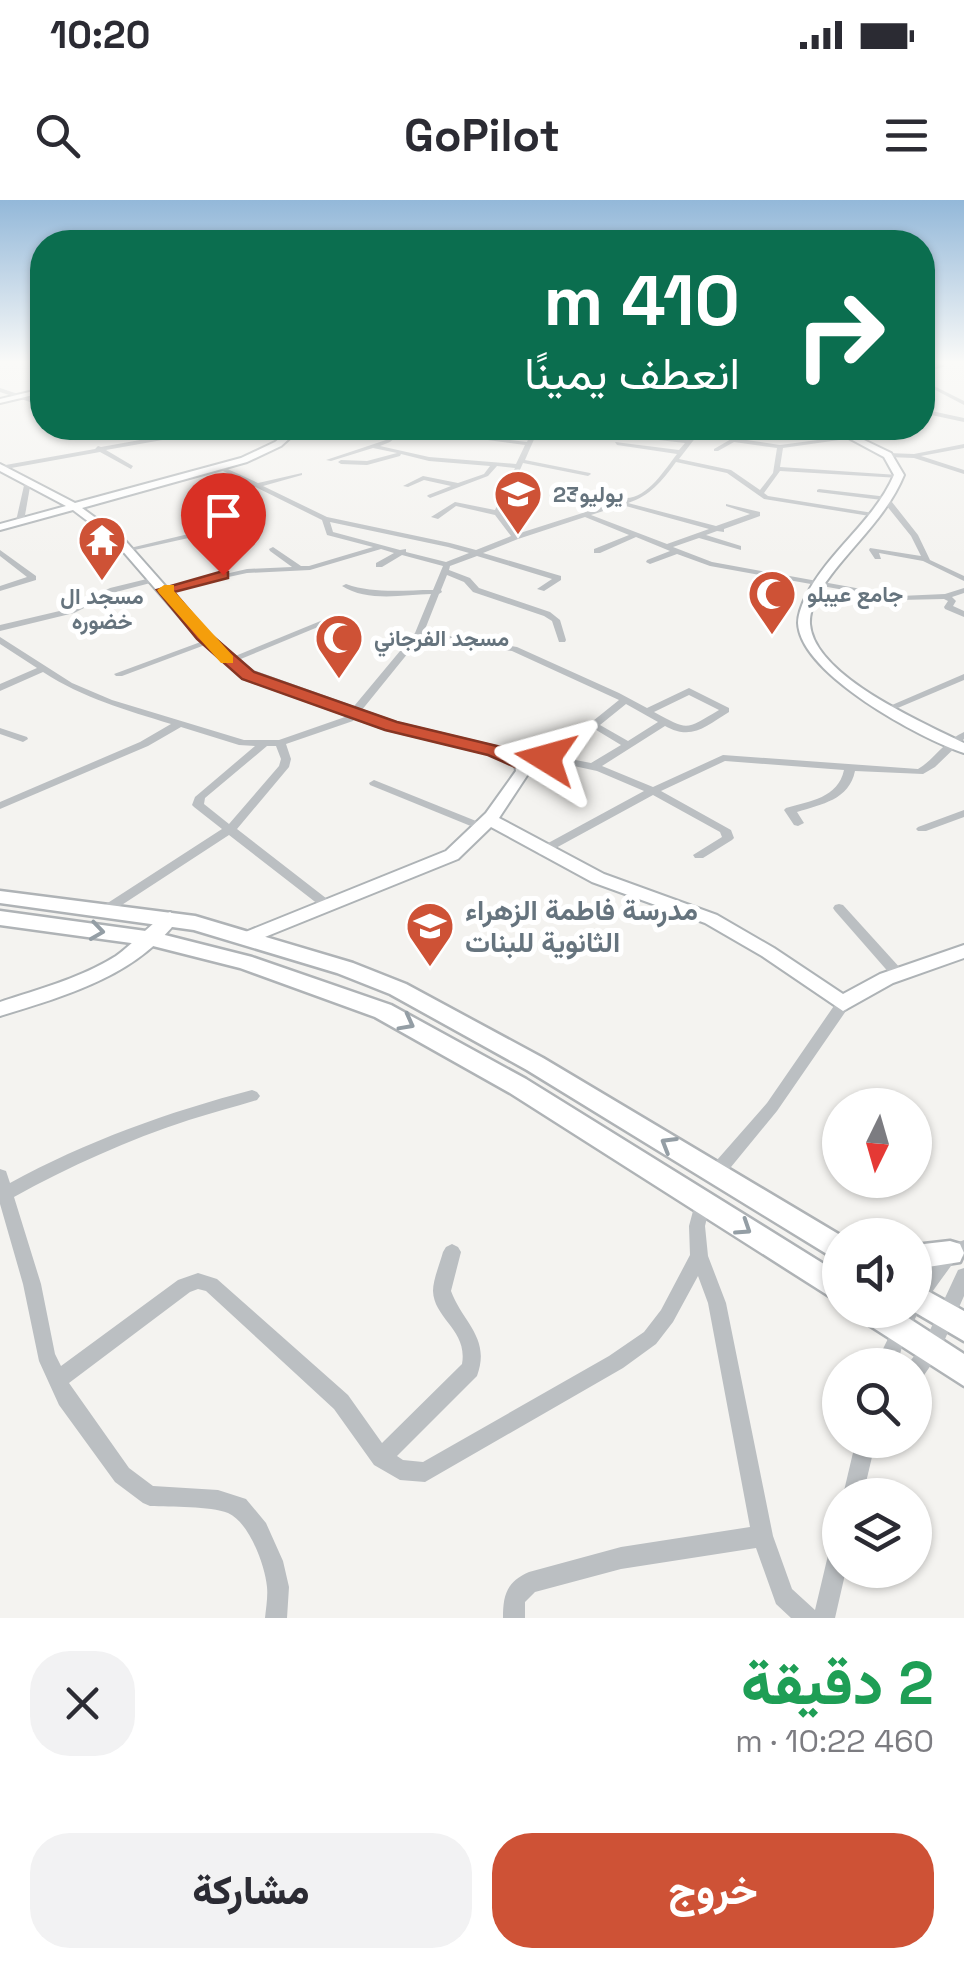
<!DOCTYPE html>
<html lang="ar">
<head>
<meta charset="utf-8">
<style>
  :root { --surface:#fff; --page:#f2f2f3; --text:#2b2b33; --muted:#7c7c81; --accent:#ce5236 }
  body { margin:0; font-family:"Space Grotesk",Vazirmatn,sans-serif; background:var(--page); color:var(--text); direction:rtl; height:100vh; display:flex; flex-direction:column; font-size:38px; white-space:nowrap }
  * { box-sizing:border-box; margin:0 }
  p { font-size:32px; color:var(--muted) }
  .icon { flex:none; width:55px; height:55px; fill:none; stroke:currentColor; stroke-width:2; stroke-linecap:round; stroke-linejoin:round }
  .map { position:relative; height:1418px; overflow:hidden; direction:ltr }
  .side { display:flex; flex-direction:column; background:var(--surface); flex:1 }
  .side>* { flex:none }
  .hud { position:absolute; left:30px; top:30px; width:905px; height:210px; border-radius:40px; box-shadow:0 2px 8px #0004; direction:rtl; background:#0b6e4f; color:#fff; overflow:hidden }
  .needle { width:65px; rotate:185deg }
  .tools { position:absolute; left:822px; top:888px; display:grid; gap:20px }
  .tools a { display:grid; place-items:center; width:110px; height:110px; border-radius:50%; background:var(--surface); box-shadow:0 2px 8px #0004; font-size:50px }
  .pin { position:absolute; display:grid; place-items:center; width:85px; height:85px; color:#fff; margin:-102px -42px; border-radius:50% 50% 50% 0; rotate:-45deg; box-shadow:0 0 10px #0007 }
  .pin .icon { rotate:45deg }
  .me { position:absolute; width:110px; margin:-55px; rotate:278deg; stroke-linejoin:round; filter:drop-shadow(0 0 8px #0008) }
  .turn { display:flex; align-items:center; gap:35px; height:210px; padding:0 30px; font-size:45px }
  .turn .icon { width:130px; height:130px; stroke-width:2.5 }
  .turn b { display:block; font-size:70px; line-height:85px }
  .round { display:grid; place-items:center; flex:none; width:105px; height:105px; border-radius:40px; background:var(--page) }
  .overview { display:flex; align-items:center; justify-content:space-between; height:170px; padding:0 30px }
  h1 { font-size:60px; font-weight:800; line-height:75px; color:#1e9e55 }
  .cta { display:flex; gap:20px; margin-top:auto; padding:20px 30px }
  .cta a { flex:1; height:115px; border-radius:40px; background:var(--accent); color:#fff; font-size:40px; font-weight:800; line-height:115px; text-align:center }
  .cta a+a { background:var(--page); color:var(--text) }
  .status { display:flex; justify-content:space-between; align-items:center; height:70px; padding:0 50px; background:var(--surface); direction:ltr }
  .status svg { height:28px; fill:currentColor }
  header { display:flex; justify-content:space-between; align-items:center; height:130px; padding:0 30px; background:var(--surface); font-size:45px; font-weight:800 }
  .map>svg:first-child { display:block }
</style>
</head>
<body>
<div class="status"><b>10:20</b><svg viewBox="0 0 49 12"><path d="M0 12V9h3v3zM5 12V6h3v6zM10 12V3h3v9zM15 12V0h3v12zM26 1h20v11H26zM47 4h2v5h-2z"/></svg></div>
<header><svg class="icon" aria-label="menu" viewBox="0 0 24 24"><path d="M4 6h16M4 12h16M4 18h16"/></svg>GoPilot<svg class="icon" aria-label="search" viewBox="0 0 24 24"><circle cx="10" cy="10" r="6"/><path d="M15 15l6 6"/></svg></header>
<div class="map">
<svg width="964" height="1418" viewBox="0 0 964 1418">
  <rect width="100%" height="100%" fill="#f4f3f0"/>
  <g fill="none" stroke-linecap="round" stroke-linejoin="round">
    <g stroke="#aeb3b6" stroke-width="4">
      <g id="secondary">
        <path d="M 42,189 L 42,193 L 0,203 L 0,199 Z"/>
        <path d="M 293,228 L 301,228 L 281,246 L 247,262 L 82,308 L 122,337 L 206,432 L 253,472 L 396,523 L 500,548 L 527,560 L 530,571 L 499,618 L 604,674 L 717,715 L 774,748 L 843,794 L 880,774 L 964,745 L 964,758 L 893,783 L 843,811 L 762,756 L 705,723 L 592,682 L 491,627 L 458,659 L 255,741 L 243,741 L 240,737 L 243,733 L 446,651 L 486,613 L 516,571 L 515,565 L 490,554 L 386,529 L 243,478 L 198,438 L 114,341 L 73,310 L 0,330 L 0,324 L 66,306 L 0,271 L 0,264 L 75,303 L 241,258 L 275,242 Z"/>
        <path d="M 830,228 L 839,228 L 891,253 L 904,275 C 888,314 856,342 831,375 C 821,388 809,407 810,424 C 814,476 922,522 964,543 L 964,553 C 921,539 800,474 798,423 C 798,414 803,402 807,394 C 830,350 874,321 894,275 L 884,257 Z"/>
        <path d="M 170,712 L 179,718 C 137,776 65,796 0,816 L 0,802 C 39,789 81,778 116,756 C 132,745 157,717 170,712 Z"/>
      </g>
    </g>
    <g stroke="#afb3b6" stroke-width="5">
      <g id="primary">
        <path d="M 0,691 L 195,716 L 353,763 L 406,784 L 543,858 L 840,1035 L 840,1062 L 527,870 L 390,794 L 337,773 L 194,730 L 0,703 Z"/>
        <path d="M 0,711 L 153,732 L 252,757 L 391,805 L 526,879 L 840,1074 L 840,1103 L 510,893 L 375,817 L 240,768 L 153,746 L 0,725 Z"/>
        <path d="M 950,1041 L 960,1044 L 964,1053 L 960,1062 L 915,1069 L 915,1045 Z"/>
        <path d="M 915,1084 L 964,1111 L 964,1141 L 911,1110 L 915,1110 Z"/>
        <path d="M 857,1110 L 896,1110 L 964,1154 L 964,1186 L 861,1120 Z"/>
      </g>
    </g>
    <g fill="#bbbfc2" fill-rule="evenodd">
      <path d="M 929,162 L 946,166 L 922,174 L 922,171 L 938,166 Z"/>
      <path d="M 922,180 L 964,201 L 964,205 L 922,183 Z"/>
      <path d="M 0,188 L 42,202 L 42,206 L 0,192 Z"/>
      <path d="M 922,209 L 964,218 L 964,222 L 922,213 Z"/>
      <path d="M 400,228 L 406,228 L 390,242 L 380,246 L 429,257 L 516,264 L 525,245 L 450,235 L 456,228 L 459,228 L 461,229 L 457,234 L 527,242 L 533,228 L 539,228 L 525,260 L 590,273 L 591,274 L 588,276 L 523,263 L 501,313 L 517,334 L 620,301 L 601,296 L 601,294 C 609,294 618,298 626,298 C 648,298 665,269 677,254 L 617,245 L 615,242 L 679,250 L 685,243 L 615,235 L 613,232 L 688,239 L 697,228 L 757,230 L 755,233 L 700,232 L 679,259 L 731,270 L 760,290 L 773,273 L 777,248 L 734,242 L 718,251 L 714,251 L 714,249 L 733,238 L 780,245 L 855,235 L 853,238 L 783,248 L 780,267 L 898,275 L 901,277 L 900,278 L 780,271 L 764,293 L 768,296 L 873,313 L 876,313 L 876,317 L 764,299 L 727,273 L 676,262 C 662,281 650,296 628,303 L 716,326 L 750,314 L 726,306 L 726,304 L 760,312 L 760,316 L 724,329 L 724,332 L 717,331 L 706,335 L 741,346 L 741,350 L 699,338 L 673,347 L 712,362 L 900,396 L 945,394 L 964,388 L 964,393 L 952,397 L 956,401 L 953,406 L 964,411 L 964,417 L 945,409 L 944,407 L 948,401 L 944,399 L 900,400 L 710,366 L 677,354 L 650,364 L 646,362 L 647,360 L 670,351 L 636,337 L 600,353 L 594,353 L 594,349 L 629,335 L 585,317 L 518,339 L 483,353 L 561,376 L 561,380 L 544,391 L 537,389 L 552,379 L 477,356 L 450,366 L 449,370 L 470,378 L 479,388 L 550,412 L 560,420 L 566,440 L 565,442 L 559,442 L 552,421 L 544,416 L 473,392 L 464,382 L 447,375 L 441,390 L 442,392 L 439,394 L 424,432 L 517,447 L 619,493 L 647,508 L 689,488 L 729,508 L 729,512 C 706,526 692,541 665,526 L 602,566 L 653,587 L 723,555 L 918,569 C 935,559 945,540 964,532 L 964,539 L 935,567 L 923,574 L 855,571 C 849,600 822,604 797,612 L 804,623 L 798,626 L 794,625 L 784,610 L 786,608 C 810,601 838,598 844,570 L 725,561 L 661,591 L 731,630 L 734,638 L 732,640 L 703,658 L 695,658 L 693,655 L 722,637 L 720,632 L 653,595 L 543,655 L 539,654 L 537,651 L 539,648 L 644,591 L 597,571 L 574,566 L 548,563 L 522,566 L 517,563 C 539,553 568,558 591,563 L 621,545 L 588,525 L 619,500 L 512,451 L 421,437 L 353,521 L 286,544 L 291,559 L 289,567 L 237,629 L 331,702 L 333,705 L 331,708 L 323,708 L 229,635 L 111,712 L 103,712 L 101,709 L 103,706 L 222,629 L 194,607 L 192,605 L 195,597 L 255,546 L 239,545 L 181,527 L 148,546 L 0,609 L 0,602 L 140,542 L 171,524 C 126,510 83,498 43,472 L 0,491 L 0,484 L 37,468 L 0,444 L 0,437 L 72,483 L 112,500 L 244,540 L 279,540 L 345,517 L 415,433 L 431,394 C 402,395 367,402 342,386 L 346,384 C 374,394 403,390 433,390 L 443,366 L 402,355 L 382,367 L 376,367 L 376,363 L 394,353 L 381,349 L 310,370 L 247,373 L 164,391 L 160,389 L 247,369 L 292,367 L 270,351 L 269,349 L 273,347 L 301,366 L 309,366 L 373,347 L 327,335 L 322,320 L 219,269 L 218,268 L 221,266 L 258,283 L 302,273 L 302,275 L 263,286 L 327,317 L 450,343 L 476,350 L 511,336 L 495,315 L 456,306 L 438,319 L 431,317 L 455,302 L 495,310 L 515,268 L 497,266 L 488,276 L 430,298 L 427,296 L 428,295 L 451,286 L 424,280 L 408,287 L 403,286 L 423,276 L 458,283 L 484,274 L 490,266 L 429,261 L 401,254 L 400,256 L 367,265 L 341,264 L 338,262 L 341,260 L 367,261 L 397,253 L 373,248 L 331,261 L 326,260 L 386,240 ZM 622,305 L 709,329 L 667,344 L 591,315 ZM 330,322 L 448,347 L 469,353 L 446,362 L 406,352 L 406,349 L 400,350 L 333,332 ZM 689,495 L 719,510 C 685,530 689,531 654,512 ZM 626,504 L 658,522 L 628,541 L 600,525 ZM 267,546 L 276,546 L 281,559 L 279,566 L 229,624 L 204,604 L 205,598 Z"/>
      <path d="M 179,233 L 289,234 L 292,236 L 289,238 L 179,237 L 106,250 L 133,266 L 131,269 L 100,252 L 0,270 L 0,266 L 95,249 L 98,246 L 101,247 Z"/>
      <path d="M 964,244 L 964,248 L 921,256 L 964,270 L 964,274 L 914,258 L 888,257 L 885,255 L 888,253 L 914,254 Z"/>
      <path d="M 28,279 L 31,281 L 24,321 L 20,323 L 16,321 L 25,281 Z"/>
      <path d="M 819,289 L 888,297 L 918,335 L 930,360 L 964,376 L 964,381 L 923,361 L 879,353 L 881,359 L 875,359 L 869,350 L 870,348 L 921,356 L 911,336 L 882,300 L 817,292 L 817,290 Z"/>
      <path d="M 226,325 L 230,327 L 229,329 L 130,351 L 126,349 Z"/>
      <path d="M 0,350 L 36,376 L 36,380 L 0,391 L 0,386 L 27,377 L 0,356 Z"/>
      <path d="M 155,377 L 158,377 L 158,381 L 116,392 L 74,413 L 0,431 L 0,425 L 68,409 L 110,388 Z"/>
      <path d="M 323,420 L 330,422 L 231,463 L 223,461 Z"/>
      <path d="M 206,440 L 213,442 L 122,476 L 116,476 L 114,474 Z"/>
      <path d="M 964,474 L 964,480 L 893,510 L 887,510 L 885,508 Z"/>
      <path d="M 0,528 L 27,537 L 28,539 L 23,542 L 0,534 Z"/>
      <path d="M 374,580 L 486,625 L 488,627 L 486,629 L 478,629 L 370,585 L 369,583 Z"/>
      <path d="M 964,610 L 964,617 L 926,631 L 918,631 L 916,629 L 918,627 Z"/>
      <path d="M 839,704 L 843,705 L 901,769 L 903,772 L 901,775 L 891,775 L 835,711 L 833,708 L 835,705 Z"/>
      <path d="M 843,799 L 848,800 L 850,804 L 848,808 L 777,911 L 722,978 L 716,980 L 710,978 L 708,973 L 710,968 L 767,903 L 838,800 Z"/>
      <path d="M 252,890 L 257,892 L 260,896 L 257,900 C 235,907 211,913 189,920 C 128,940 70,966 14,997 L 41,1084 L 55,1154 L 61,1166 L 178,1080 L 198,1073 L 217,1079 L 348,1195 L 382,1243 L 462,1164 C 468,1130 434,1119 433,1091 C 433,1080 440,1063 443,1052 L 446,1047 L 452,1044 L 458,1047 L 461,1052 L 451,1091 C 463,1123 491,1138 477,1176 L 397,1256 L 403,1260 L 423,1262 L 609,1156 L 644,1132 L 661,1110 L 690,1055 L 689,1026 L 697,996 L 703,994 L 709,996 L 711,1001 L 705,1026 L 708,1056 L 726,1103 L 773,1336 L 792,1389 L 815,1410 L 829,1351 L 832,1343 L 840,1340 L 840,1370 L 846,1370 L 835,1418 L 791,1418 L 776,1404 L 756,1348 L 621,1369 L 535,1392 L 525,1402 L 525,1418 L 503,1418 C 503,1396 506,1382 529,1372 L 621,1347 L 750,1327 L 708,1103 L 698,1076 L 673,1122 L 656,1144 L 623,1168 L 425,1282 L 400,1280 L 374,1265 L 334,1209 L 206,1091 L 198,1089 L 190,1092 L 69,1183 L 129,1268 L 153,1286 L 218,1290 L 246,1299 L 266,1323 L 283,1361 L 289,1387 L 287,1418 L 265,1418 C 266,1408 268,1397 267,1387 C 265,1365 249,1322 228,1313 C 210,1306 171,1307 150,1306 L 143,1303 L 115,1282 L 59,1205 L 39,1161 L 23,1084 L 0,1004 L 0,969 L 6,971 L 10,983 C 87,941 168,912 252,890 Z"/>
      <path d="M 964,1040 L 964,1056 L 956,1059 C 937,1086 899,1132 899,1165 L 881,1165 L 881,1153 L 902,1110 L 915,1110 L 915,1087 L 944,1048 Z"/>
      <path d="M 964,1068 L 964,1096 L 938,1155 L 922,1178 L 915,1180 L 915,1165 L 908,1164 L 924,1143 L 958,1070 Z"/>
      <path d="M 856,1240 L 876,1240 L 863,1295 L 843,1295 Z"/>
    </g>
    <use href="#secondary" fill="#fff" fill-rule="evenodd"/>
    <use href="#primary" fill="#fff" fill-rule="evenodd"/>
  </g>
  <defs><path id="oneway-chevron" d="M-2-3.5L2.5 0L-2 3.5" fill="none" stroke-width="1.6" stroke-linecap="round" stroke-linejoin="round" transform="scale(2.5)"/></defs>
  <g stroke="#949ea5">
    <use href="#oneway-chevron" transform="translate(97 731) rotate(8)"/>
    <use href="#oneway-chevron" transform="translate(407 823) rotate(28)"/>
    <use href="#oneway-chevron" transform="translate(668 944) rotate(-149)"/>
    <use href="#oneway-chevron" transform="translate(744 1028) rotate(33)"/>
  </g>
  <linearGradient id="sky" x2="0" y2="1"><stop stop-color="#93b8d9"/><stop offset="0.45" stop-color="#fafaf8"/><stop offset="1" stop-color="#fafaf8" stop-opacity="0"/></linearGradient>
  <rect width="964" height="360" fill="url(#sky)"/>
  <path fill="#ce5236" stroke="#863523" stroke-width="2.5" d="M 223,371 L 228,372 L 228,378 L 174,392 L 208,432 L 254,472 L 397,522 L 501,547 L 524,557 L 546,553 L 555,558 L 546,564 L 515,567 L 488,555 L 385,530 L 242,479 L 197,439 L 157,390 Z"/>
  <path fill="#f59e0b" d="M 164,385 L 174,385 L 174,391 L 233,456 L 233,463 L 221,463 L 159,393 L 157,390 Z"/>
  <defs>
    <g id="school-pin" transform="scale(2.5)"><path d="M0 17L-7.5 6A9.5 9.5 0 1 1 7.5 6Z" fill="#ce5236" stroke="#fff"/><path d="M0-5L7-2L0 1L-7-2ZM-4 1L0 2.5L4 1V4Q0 6-4 4Z" fill="#fff"/></g>
    <g id="temple-pin" transform="scale(2.5)"><path d="M0 17L-7.5 6A9.5 9.5 0 1 1 7.5 6Z" fill="#ce5236" stroke="#fff"/><path d="M0-6L5-2H3V0L6.5 2.5H4V6H1.5V3h-3V6H-4V2.5H-6.5L-3 0V-2H-5Z" fill="#fff"/></g>
    <g id="mosque-pin" transform="scale(2.5)"><path d="M0 17L-7.5 6A9.5 9.5 0 1 1 7.5 6Z" fill="#ce5236" stroke="#fff"/><path d="M3.5-4.9A6 6 0 1 0 3.5 4.9A5 5 0 1 1 3.5-4.9Z" fill="#fff"/></g>
  </defs>
  <g fill-rule="evenodd">
    <use href="#school-pin" x="518" y="294"/>
    <use href="#temple-pin" x="102" y="340"/>
    <use href="#mosque-pin" x="772" y="394"/>
    <use href="#mosque-pin" x="339" y="438"/>
    <use href="#school-pin" x="430" y="726"/>
  </g>
  <g text-anchor="middle" stroke-width="10" stroke-linejoin="round" paint-order="stroke">
    <g font-size="22" font-weight="bold" fill="#66747e" stroke="#fff" text-anchor="start">
      <text x="553" y="302">23يوليو</text>
      <text x="807" y="402">جامع عيبلو</text>
      <text x="102" y="404" text-anchor="middle">مسجد ال<tspan x="102" dy="25">خضوره</tspan></text>
      <text x="374" y="446">مسجد الفرجاني</text>
    </g>
    <g font-size="28" font-weight="bold" fill="#66747e" stroke="#fff" text-anchor="start">
      <text x="465" y="720">مدرسة فاطمة الزهراء<tspan x="465" dy="32">الثانوية للبنات</tspan></text>
    </g>
  </g>
</svg>
<div class="tools">
<a><svg class="needle" viewBox="-14 -14 28 28"><path d="M0-13l5 13h-10z" fill="#e53935"/><path d="M0 13l5-13h-10z" fill="#7c7c81"/></svg></a>
<a><svg class="icon" aria-label="sound" viewBox="0 0 24 24"><path d="M4 9h4l5-4v14l-5-4H4zM17 9q2 3 0 6"/></svg></a>
<a><svg class="icon" aria-label="search" viewBox="0 0 24 24"><circle cx="10" cy="10" r="6"/><path d="M15 15l6 6"/></svg></a>
<a><svg class="icon" aria-label="layers" viewBox="0 0 24 24"><path d="M12 4l9 5-9 5-9-5zM3 14l9 5 9-5"/></svg></a>
</div>
<div class="pin" style="left:223px;top:375px;background:#d93025"><svg class="icon" aria-label="arrive" viewBox="0 0 24 24"><path d="M6 21V4h12l-3 4 3 4H6"/></svg></div>
<svg class="me" style="left:546px;top:558px" viewBox="-20 -20 40 40"><path d="M0-17L14 15 0 8-14 15z" fill="#ce5236" stroke="#fff" stroke-width="4"/></svg>
<div class="hud">
<div class="turn"><svg class="icon" aria-label="right" viewBox="0 0 24 24"><path d="M7 20v-9h11M14 6l5 5-5 5"/></svg><div><b>410 m</b>انعطف يمينًا</div></div>
</div>
</div>
<section class="side">
<div class="overview"><div><h1>2 دقيقة</h1><p>460 m · 10:22</p></div><a class="round"><svg class="icon" aria-label="close" viewBox="0 0 24 24"><path d="M6 6l12 12M18 6L6 18"/></svg></a></div>
<div class="cta"><a>خروج</a><a>مشاركة</a></div>
</section>
</body>
</html>
